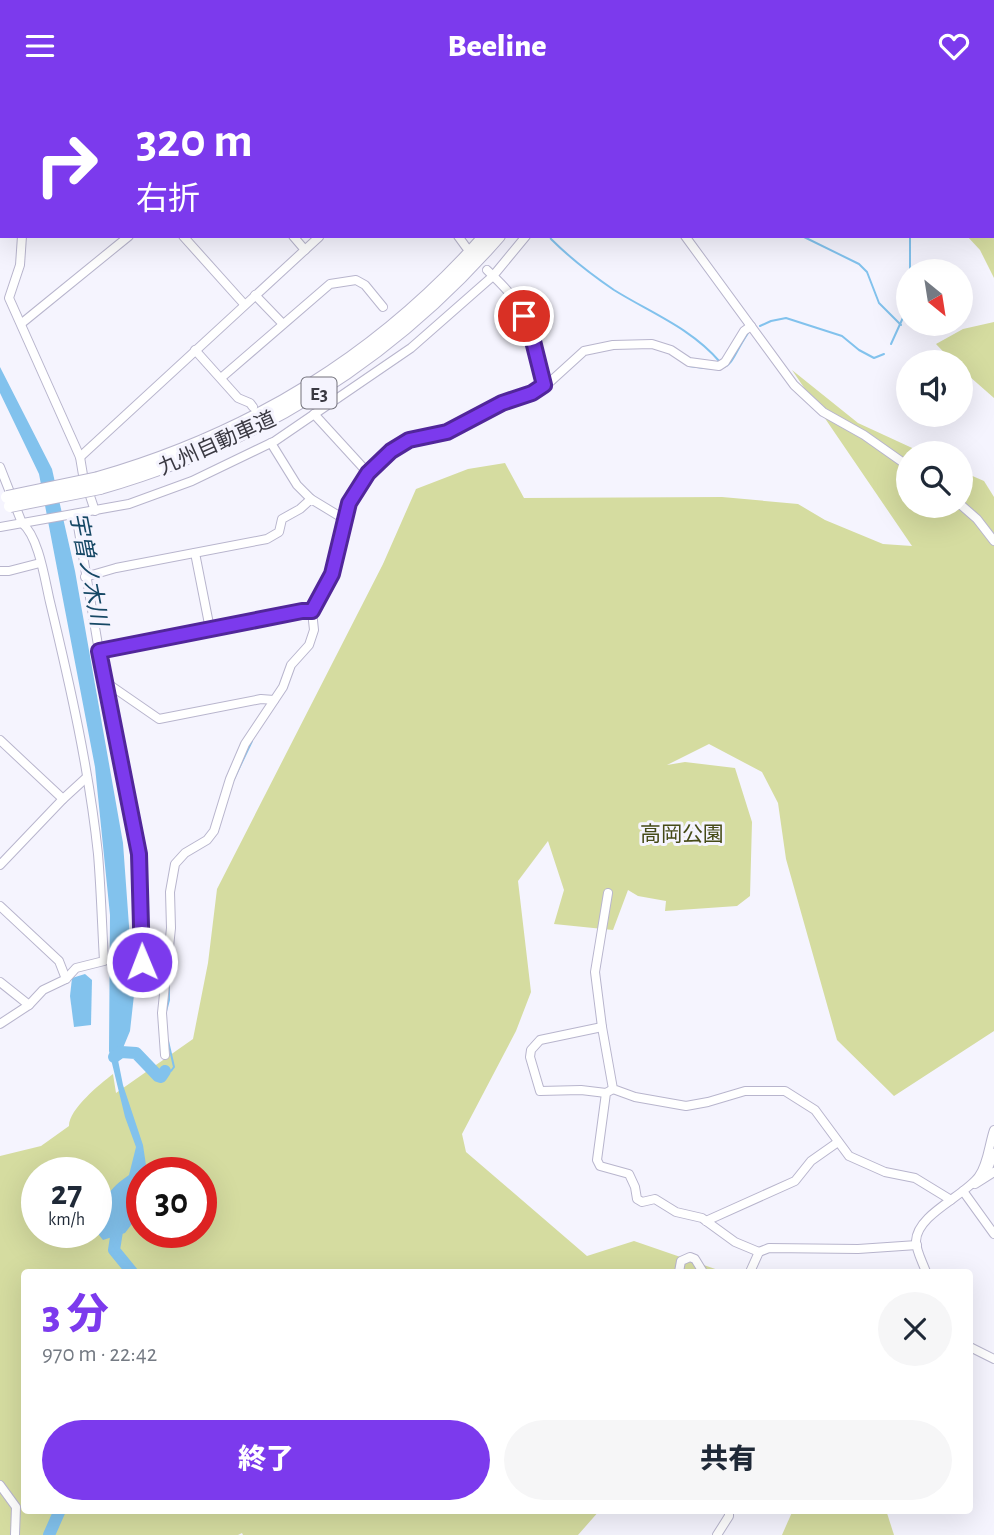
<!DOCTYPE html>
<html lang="ja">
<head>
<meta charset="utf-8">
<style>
  :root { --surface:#fff; --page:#f6f6f7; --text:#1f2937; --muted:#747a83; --accent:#7c3aed }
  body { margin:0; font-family:"Alegreya Sans","Noto Sans JP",sans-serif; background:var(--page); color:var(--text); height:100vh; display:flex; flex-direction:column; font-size:26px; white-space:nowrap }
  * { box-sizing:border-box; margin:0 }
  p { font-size:23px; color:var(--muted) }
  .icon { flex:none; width:38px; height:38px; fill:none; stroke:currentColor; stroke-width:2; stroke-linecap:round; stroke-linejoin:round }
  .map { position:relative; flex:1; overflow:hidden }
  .drawer { position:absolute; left:21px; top:1178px; width:952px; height:245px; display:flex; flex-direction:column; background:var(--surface); border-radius:7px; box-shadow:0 7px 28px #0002 }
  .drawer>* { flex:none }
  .hud { position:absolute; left:0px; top:0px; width:994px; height:147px; box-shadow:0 7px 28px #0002; background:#7c3aed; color:#fff; overflow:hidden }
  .needle { width:46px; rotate:150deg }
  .controls { position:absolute; left:896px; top:168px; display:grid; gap:14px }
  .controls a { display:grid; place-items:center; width:77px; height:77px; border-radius:50%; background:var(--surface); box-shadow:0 7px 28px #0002; font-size:35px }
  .speed { position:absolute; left:21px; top:1066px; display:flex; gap:14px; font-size:35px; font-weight:700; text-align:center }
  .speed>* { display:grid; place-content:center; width:91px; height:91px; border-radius:50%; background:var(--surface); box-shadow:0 7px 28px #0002; line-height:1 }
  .speed small { font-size:18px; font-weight:400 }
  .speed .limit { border:10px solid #d22; background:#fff; color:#111 }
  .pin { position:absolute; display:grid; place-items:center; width:60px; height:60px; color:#fff; margin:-30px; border:4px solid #fff; border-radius:50%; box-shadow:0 2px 7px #0007 }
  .me { position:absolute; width:77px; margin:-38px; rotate:359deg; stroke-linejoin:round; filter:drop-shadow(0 0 5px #0008) }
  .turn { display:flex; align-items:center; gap:24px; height:147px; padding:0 21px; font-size:32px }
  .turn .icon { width:91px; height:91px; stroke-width:2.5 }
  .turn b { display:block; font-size:49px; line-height:60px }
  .round { display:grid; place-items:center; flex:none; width:74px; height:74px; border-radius:37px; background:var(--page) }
  .summary { display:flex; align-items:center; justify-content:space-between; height:119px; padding:0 21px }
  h1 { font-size:42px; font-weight:800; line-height:52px; color:var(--accent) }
  .action { display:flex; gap:14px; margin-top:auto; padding:14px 21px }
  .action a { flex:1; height:80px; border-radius:42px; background:var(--accent); color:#fff; font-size:28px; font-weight:800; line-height:80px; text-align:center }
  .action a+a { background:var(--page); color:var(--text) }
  header { display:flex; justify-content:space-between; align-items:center; height:91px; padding:0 21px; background:var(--accent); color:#fff; font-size:32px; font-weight:800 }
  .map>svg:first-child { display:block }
</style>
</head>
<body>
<header><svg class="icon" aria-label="menu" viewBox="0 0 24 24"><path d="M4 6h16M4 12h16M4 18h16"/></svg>Beeline<svg class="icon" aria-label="heart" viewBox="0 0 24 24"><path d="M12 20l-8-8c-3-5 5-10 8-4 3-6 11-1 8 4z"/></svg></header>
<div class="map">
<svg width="994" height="1444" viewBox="0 0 994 1444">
  <rect width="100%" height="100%" fill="#f5f4fe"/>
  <g fill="#d5dca0" fill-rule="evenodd">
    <path d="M 833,0 L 994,0 L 994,187 L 980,159 L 967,145 L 992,145 L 992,2 Z"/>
    <path d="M 994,231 L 994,307 L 961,278 L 961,271 L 953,271 L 936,253 L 963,238 Z"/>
    <path d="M 792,279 L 858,332 L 923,362 L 908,362 L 908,415 L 961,415 L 961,380 L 984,390 L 994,406 L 994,940 L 894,1005 L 837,949 L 786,768 L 778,712 L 762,681 L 709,653 L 667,674 L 685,671 L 735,677 L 752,731 L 750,805 L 737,815 L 665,820 L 666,810 L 638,805 L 628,799 L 613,839 L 554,833 L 564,799 L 548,750 L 518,790 L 531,901 L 516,940 L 462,1043 L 466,1061 L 587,1165 L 634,1150 L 724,1181 L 24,1181 L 24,1419 L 600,1419 L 578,1444 L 243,1444 L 242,1442 L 238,1444 L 0,1444 L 0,1065 L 41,1055 L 69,1035 C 69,1018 100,993 113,983 L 116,1002 L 193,948 L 208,872 L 217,798 L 383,473 L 416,398 L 468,378 L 505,372 L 524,407 L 722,406 L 798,413 L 825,429 L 883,453 L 912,455 ZM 37,1082 L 96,1082 L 96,1141 L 37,1141 ZM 142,1082 L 201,1082 L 201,1141 L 142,1141 Z"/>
    <path d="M 793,1419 L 886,1419 L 894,1444 L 782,1444 Z"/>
  </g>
  <g fill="#82c2ed">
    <path d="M 0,276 L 52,378 L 75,480 L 123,752 L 134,904 L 130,940 L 118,969 L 123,994 L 143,1054 L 147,1081 L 142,1082 L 141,1121 L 125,1142 L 103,1149 L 99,1144 C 99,1115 104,1101 129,1084 L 136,1056 L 125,1026 L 109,960 L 110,824 L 95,676 L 39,383 L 0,302 Z"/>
    <path d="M 85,883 L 92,889 L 91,934 L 74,936 L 70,905 L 72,887 Z"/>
  </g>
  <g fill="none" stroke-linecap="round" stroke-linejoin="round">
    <g stroke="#82c2ed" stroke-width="2">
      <path d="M 523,0 L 525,2"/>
      <path d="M 798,0 L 799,2"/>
      <path d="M 550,145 L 551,148 C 570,167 592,184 614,199 C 651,222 691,237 720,271"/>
      <path d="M 802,145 L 859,173 L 867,181 L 879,212 L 901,234"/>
      <path d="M 910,145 L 910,180"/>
      <path d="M 760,235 L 771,230 L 786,227 L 842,245 L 859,259 L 874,267 L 884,263"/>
      <path d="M 891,253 L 906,220"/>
      <path d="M 689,275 C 736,282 725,277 748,242"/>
      <path d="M 351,421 L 358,404"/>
      <path d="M 232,692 L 252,650"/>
      <path d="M 165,924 L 169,909 L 169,891"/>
      <path d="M 165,980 L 171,980 L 174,976 L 168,950"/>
    </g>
    <g stroke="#82c2ed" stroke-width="12">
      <path d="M 114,966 L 121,961 L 136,962 L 158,985 L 161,986 L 165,980"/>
      <path d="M 124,1131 L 117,1140 L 114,1159 L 132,1181"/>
      <path d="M 49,1444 L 60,1419"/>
    </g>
    <g stroke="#b8b5cd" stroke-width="10">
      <g id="minor">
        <path d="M 162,0 L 163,2"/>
        <path d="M 256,0 L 260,2"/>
        <path d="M 384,0 L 386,2"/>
        <path d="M 571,0 L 573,2"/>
        <path d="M 56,2 L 59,0"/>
        <path d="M 290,2 L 294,0"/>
        <path d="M 0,28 L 2,34"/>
        <path d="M 0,43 L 2,42"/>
        <path d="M 22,145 L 20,174 L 9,207 L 80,366 L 83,384 L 95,420"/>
        <path d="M 183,145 L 244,213"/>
        <path d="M 293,145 L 305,159"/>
        <path d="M 458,145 L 466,156"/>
        <path d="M 685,145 L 794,294 L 823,321 L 864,344 L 908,375"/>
        <path d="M 487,179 C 495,187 503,194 510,203 C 531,227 538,264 544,294"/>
        <path d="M 255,204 L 282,232"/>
        <path d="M 22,232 L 129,145"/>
        <path d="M 195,259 L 238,307 L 250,312 L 253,316"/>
        <path d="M 221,287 L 330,193 L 356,189 L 365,194 L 383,216"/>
        <path d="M 314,323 L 368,382"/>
        <path d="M 271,352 L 297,394 L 311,408"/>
        <path d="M 80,366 L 319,146"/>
        <path d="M 0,376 L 22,432 C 39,446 45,490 50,511 C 70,594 89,678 98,763 C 101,799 102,835 104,870 L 76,877 L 66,888 L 43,899 L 29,914 L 0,933"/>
        <path d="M 961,414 L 977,428 L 994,450"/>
        <path d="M 76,423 L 104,590 L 159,628 L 261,608 L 274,609"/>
        <path d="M 0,436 L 129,413 L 192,390 L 275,350 L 411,257 L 493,185 L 526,145"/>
        <path d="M 195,462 L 210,538"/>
        <path d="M 0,480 L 9,480 L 40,472"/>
        <path d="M 85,486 L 116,477 L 267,448 L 279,441 L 282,428 L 300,418 L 311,408 L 344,428"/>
        <path d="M 99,560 L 302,520 L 312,520"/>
        <path d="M 104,590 L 139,763 L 142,871"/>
        <path d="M 0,649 L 63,708"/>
        <path d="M 0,774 L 63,708 L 87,686"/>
        <path d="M 608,802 L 595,881 L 602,936 L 613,998 L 635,1006 L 686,1015 L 708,1011 L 745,1000 L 785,1000 L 815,1019 L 849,1065 L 885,1081 L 915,1087 L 951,1109"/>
        <path d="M 0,815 L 59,870 L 66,888"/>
        <path d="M 0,891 L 29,914"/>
        <path d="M 602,936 L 540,949 L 531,959 L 530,966 L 540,1000 L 581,999 L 606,1002"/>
        <path d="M 165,964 L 162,922 L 171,837 L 170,801 L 175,773 L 185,762 L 207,749 L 214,740 L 230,688 L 245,653 L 283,596 L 291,574 L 309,554 L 314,539 L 312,520 L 332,483 L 349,412 L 368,382 L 391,360 L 409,349 L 447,340 L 502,312 L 532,302 L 551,290 L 584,260 L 613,254 L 652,253 L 671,259 L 689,271 L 719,275 L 725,271 L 744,240 L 751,235"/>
        <path d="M 613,998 L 606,1002 L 597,1069 L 600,1075 L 629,1083 L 635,1096 L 637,1108 L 642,1111 L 655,1108 L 676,1121 L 702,1127 L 735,1151 L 759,1161"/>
        <path d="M 987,1080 L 994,1062"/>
        <path d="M 975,1093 L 994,1081"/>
        <path d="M 963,1100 L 994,1143"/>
        <path d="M 706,1130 L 795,1090 L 811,1070 L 838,1051"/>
        <path d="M 679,1181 L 681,1170 L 690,1166 L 695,1168 L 703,1181"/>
        <path d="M 750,1181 L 759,1161 L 769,1157 L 858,1158 L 917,1154"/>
        <path d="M 926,1181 C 923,1172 916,1160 916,1150 C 917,1123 965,1105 979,1085 C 988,1073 989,1053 994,1039"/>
        <path d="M 970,1256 L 994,1268"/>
        <path d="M 0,1394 L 16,1416 L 15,1444"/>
        <path d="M 717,1444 L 729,1425 L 729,1419"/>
      </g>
    </g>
    <g stroke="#b8b5cd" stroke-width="14">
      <g id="highway">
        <path d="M 585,2 L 586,0"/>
        <path d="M 595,2 L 596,0"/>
        <path d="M 98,387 C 251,343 379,265 485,145"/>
        <path d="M 100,397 C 258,352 391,269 499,145"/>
      </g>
    </g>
    <use href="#minor" stroke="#fff" stroke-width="8"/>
    <use href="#highway" stroke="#fff" stroke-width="12"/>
    <g stroke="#b8b5cd" stroke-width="14" stroke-linecap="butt">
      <g id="highway-bridge">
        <path d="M 7,406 L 98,387"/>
        <path d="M 10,415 L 100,397"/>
      </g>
    </g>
    <use href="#highway-bridge" stroke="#fff" stroke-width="12"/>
  </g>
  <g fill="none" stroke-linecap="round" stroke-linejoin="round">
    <g stroke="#51269a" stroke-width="18">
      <path id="route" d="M 142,871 L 139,763 L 99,560 L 302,520 L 312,520 L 332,483 L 349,412 L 368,382 L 391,360 L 409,349 L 447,341 L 502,312 L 532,302 L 544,294 L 532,246 L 524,225"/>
    </g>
    <use href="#route" stroke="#7c3aed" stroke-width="12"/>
  </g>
  <g text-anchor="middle" stroke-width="6" stroke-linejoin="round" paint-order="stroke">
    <rect fill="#f5f4fe" stroke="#72717a" stroke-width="2" x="301.5" y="286.5" width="35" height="31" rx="5"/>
    <g font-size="19" font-weight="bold" fill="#3a3942">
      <text x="319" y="309">E3</text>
    </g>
    <g font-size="21" fill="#3a3942" stroke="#f5f4fe">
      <text transform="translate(217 352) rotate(-24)" y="7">九州自動車道</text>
    </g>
    <g font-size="21" fill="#454a17" stroke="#f5f4fe">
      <text x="682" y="750">高岡公園</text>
    </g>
    <g font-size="23" font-style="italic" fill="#164865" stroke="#f5f4fe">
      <text transform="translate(89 478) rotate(79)" y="8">宇曽ノ木川</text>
    </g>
  </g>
</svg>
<div class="controls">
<a><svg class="needle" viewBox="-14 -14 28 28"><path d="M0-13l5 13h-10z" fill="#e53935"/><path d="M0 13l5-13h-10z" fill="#747a83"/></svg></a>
<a><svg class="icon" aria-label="sound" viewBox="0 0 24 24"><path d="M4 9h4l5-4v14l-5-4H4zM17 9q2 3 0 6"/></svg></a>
<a><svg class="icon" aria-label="search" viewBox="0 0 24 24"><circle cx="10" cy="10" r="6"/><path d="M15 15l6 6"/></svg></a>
</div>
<div class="speed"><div>27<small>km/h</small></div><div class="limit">30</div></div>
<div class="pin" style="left:524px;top:225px;background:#d93025"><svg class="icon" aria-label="arrive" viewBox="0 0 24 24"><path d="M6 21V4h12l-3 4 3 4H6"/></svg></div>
<svg class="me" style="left:142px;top:871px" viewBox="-20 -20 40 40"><circle r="17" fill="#7c3aed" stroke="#fff" stroke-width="3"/><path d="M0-11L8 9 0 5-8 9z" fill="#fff"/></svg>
<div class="hud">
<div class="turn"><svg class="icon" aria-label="right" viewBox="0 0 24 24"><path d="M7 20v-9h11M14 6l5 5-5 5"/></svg><div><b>320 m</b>右折</div></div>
</div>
<section class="drawer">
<div class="summary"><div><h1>3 分</h1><p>970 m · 22:42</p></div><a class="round"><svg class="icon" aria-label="close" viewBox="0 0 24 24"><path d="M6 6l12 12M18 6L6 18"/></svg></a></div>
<div class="action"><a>終了</a><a>共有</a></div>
</section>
</div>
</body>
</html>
